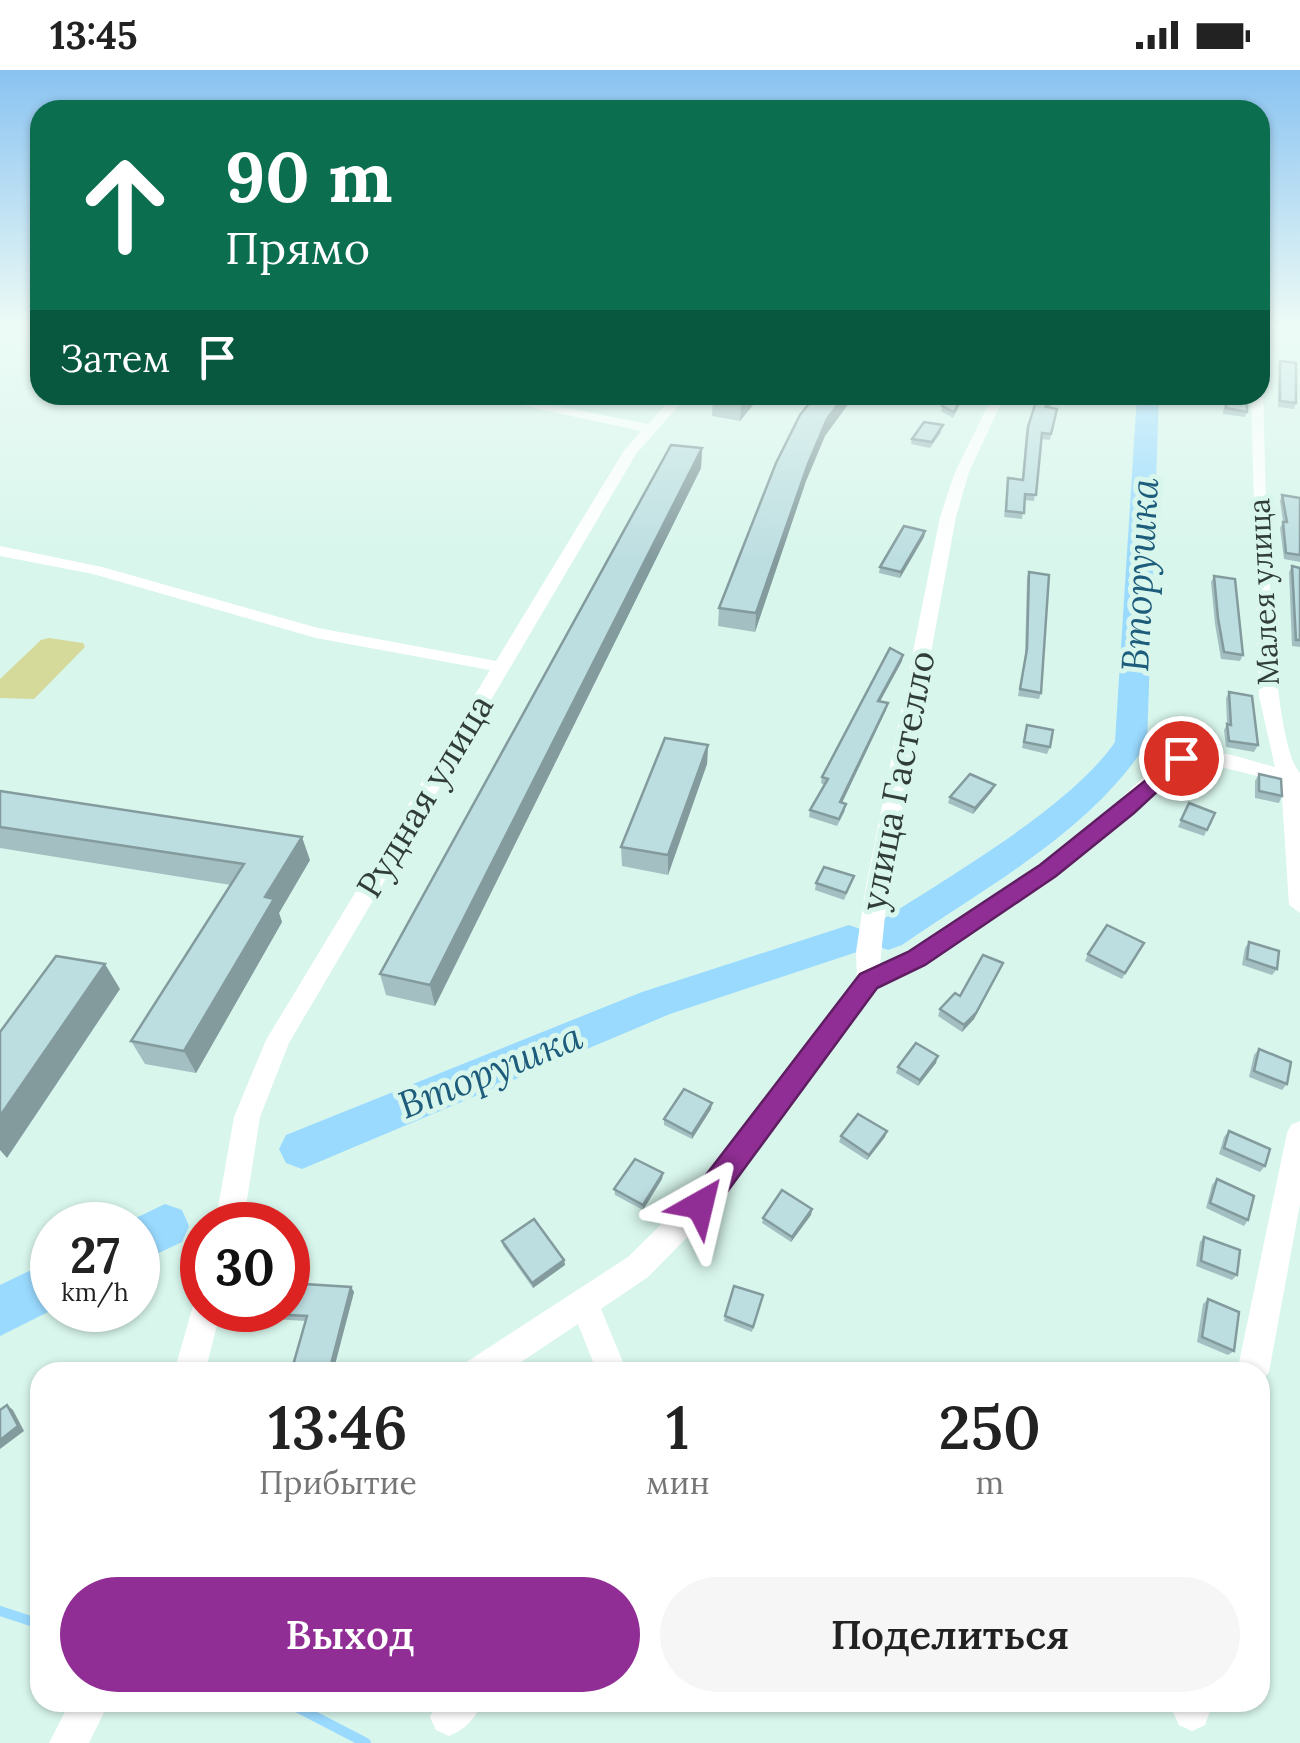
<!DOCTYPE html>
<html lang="ru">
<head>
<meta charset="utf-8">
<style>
  :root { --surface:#fff; --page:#f6f6f6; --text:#222; --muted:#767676; --accent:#912e95 }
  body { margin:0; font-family:Lora,serif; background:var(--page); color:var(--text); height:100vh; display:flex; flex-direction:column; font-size:38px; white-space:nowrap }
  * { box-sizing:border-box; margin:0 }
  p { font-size:32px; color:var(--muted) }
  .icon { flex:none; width:55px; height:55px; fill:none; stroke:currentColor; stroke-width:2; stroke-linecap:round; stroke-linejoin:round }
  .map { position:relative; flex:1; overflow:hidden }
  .sheet { position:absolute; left:30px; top:1292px; width:1240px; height:350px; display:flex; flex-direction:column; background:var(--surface); border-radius:30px; box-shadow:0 2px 8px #0004 }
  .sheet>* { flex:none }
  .guide { position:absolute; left:30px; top:30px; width:1240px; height:305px; border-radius:30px; box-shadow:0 2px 8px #0004; background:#0b6e4f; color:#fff; overflow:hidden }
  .speed { position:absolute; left:30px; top:1132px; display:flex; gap:20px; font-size:50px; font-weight:700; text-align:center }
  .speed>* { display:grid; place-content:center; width:130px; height:130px; border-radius:50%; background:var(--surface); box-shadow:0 2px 8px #0004; line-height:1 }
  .speed small { font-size:25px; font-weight:400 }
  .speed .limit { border:15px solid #d22; background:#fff; color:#111 }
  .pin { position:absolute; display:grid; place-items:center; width:85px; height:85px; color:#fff; margin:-42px; border:5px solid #fff; border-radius:50%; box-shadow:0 2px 10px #0007 }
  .me { position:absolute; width:110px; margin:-55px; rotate:37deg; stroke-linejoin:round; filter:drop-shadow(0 0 8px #0008) }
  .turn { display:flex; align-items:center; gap:35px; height:210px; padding:0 30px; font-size:45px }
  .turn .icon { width:130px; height:130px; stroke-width:2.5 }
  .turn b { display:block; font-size:70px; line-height:85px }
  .then { display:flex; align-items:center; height:95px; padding:0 30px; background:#0003; gap:20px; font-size:38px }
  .eta { display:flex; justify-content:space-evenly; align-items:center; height:170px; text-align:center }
  .eta b { font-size:60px; font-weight:600; line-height:70px }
  .action { display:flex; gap:20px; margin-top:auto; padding:20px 30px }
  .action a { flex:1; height:115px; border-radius:60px; background:var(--accent); color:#fff; font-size:40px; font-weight:600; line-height:115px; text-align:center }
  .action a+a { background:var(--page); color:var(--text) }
  .status { display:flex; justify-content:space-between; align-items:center; height:70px; padding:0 50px; background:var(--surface); direction:ltr }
  .status svg { height:28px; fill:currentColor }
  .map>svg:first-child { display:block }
</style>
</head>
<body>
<div class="status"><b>13:45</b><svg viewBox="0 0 49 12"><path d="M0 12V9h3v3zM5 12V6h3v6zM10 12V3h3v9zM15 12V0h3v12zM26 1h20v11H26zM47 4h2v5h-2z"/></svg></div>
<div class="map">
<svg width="1300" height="1673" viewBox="0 0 1300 1673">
  <rect width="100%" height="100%" fill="#d8f6ec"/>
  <path fill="#d5da9b" d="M 49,568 L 83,573 L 85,577 L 34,629 L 0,628 L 0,609 L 41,570 Z"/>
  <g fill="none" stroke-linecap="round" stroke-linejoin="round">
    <g stroke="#9adaff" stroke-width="10">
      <path d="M 0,1541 L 37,1553"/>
      <path d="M 287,1632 L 366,1673"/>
    </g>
    <g fill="#9adaff" fill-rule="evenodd">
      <path d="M 1137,325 L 1159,325 L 1147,673 C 1091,761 986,817 902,875 L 888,880 L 874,875 L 869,865 L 874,855 C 943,810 1070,738 1115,672 Z"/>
      <path d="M 849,855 L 863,860 L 868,870 L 863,880 L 670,944 L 302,1099 L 286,1093 L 279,1079 L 286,1065 L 642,922 Z"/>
      <path d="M 165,1134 L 182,1140 L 189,1156 L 182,1172 L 138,1193 L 138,1155 L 121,1155 Z"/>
      <path d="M 52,1190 L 52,1240 L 0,1266 L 0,1215 Z"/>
    </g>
    <g fill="#fff" fill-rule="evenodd">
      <path d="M 1260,322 L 1263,325 C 1266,389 1267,668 1300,703 L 1300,843 L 1289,835 L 1281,712 L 1225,698 L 1185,695 L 1135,742 L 1044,816 L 946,881 L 877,918 L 710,1144 L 648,1207 L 601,1239 L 627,1302 L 597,1302 L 578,1254 L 506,1302 L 464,1302 L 468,1291 L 628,1187 L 690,1126 L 857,909 L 856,882 L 866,816 L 940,447 L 955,402 L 993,325 L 1005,325 L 969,402 L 956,447 L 888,816 L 880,895 C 956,858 1026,810 1091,757 C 1113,739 1154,691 1178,683 C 1207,674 1246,690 1275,697 L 1259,626 L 1251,325 L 1260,325 Z"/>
      <path d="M 475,325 L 500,325 L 648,354 L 675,325 L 688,325 L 636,384 L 289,973 L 260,1047 L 243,1155 L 215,1155 L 234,1047 L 266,970 L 490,600 L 316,568 L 93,504 L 0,486 L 0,476 L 102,497 L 318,558 L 496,591 L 623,382 L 641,361 Z"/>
      <path d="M 1300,1051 L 1300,1134 L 1269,1302 L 1260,1315 L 1260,1302 L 1237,1302 L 1287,1063 L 1291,1055 Z"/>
      <path d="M 202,1227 L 202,1240 L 221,1240 L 205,1302 L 174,1302 L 195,1229 Z"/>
      <path d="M 70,1632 L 109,1632 L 89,1673 L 49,1673 Z"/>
      <path d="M 482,1632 C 475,1649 466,1659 449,1666 L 436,1660 L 430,1647 L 437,1632 Z"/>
      <path d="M 1175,1632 L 1213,1632 L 1205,1655 L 1192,1661 L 1179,1655 L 1173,1642 Z"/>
    </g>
  </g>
  <g fill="#a3bfc2">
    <path d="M 1280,291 L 1296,333 L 1294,339 L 1278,337 L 1278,297 Z"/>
    <path d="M 761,325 L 740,351 L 712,346 L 713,329 Z"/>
    <path d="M 947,325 L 965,325 L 953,348 L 941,341 Z"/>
    <path d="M 1038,325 L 1059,325 L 1049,338 L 1057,339 L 1050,370 L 1042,369 L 1034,431 L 1024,430 L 1022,449 L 1004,447 L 1008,408 L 1022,410 L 1026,363 Z"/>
    <path d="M 1225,325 L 1247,325 L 1247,342 L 1245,347 L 1223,344 Z"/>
    <path d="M 942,361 L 930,378 L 911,374 L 912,369 Z"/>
    <path d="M 825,366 L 806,411 L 755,562 L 718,556 L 719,538 Z"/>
    <path d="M 702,378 L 701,398 L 435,936 L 386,925 L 380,904 Z"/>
    <path d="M 1282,425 L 1300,428 L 1300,492 L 1284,489 L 1280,458 L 1283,452 L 1280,431 Z"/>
    <path d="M 925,461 L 924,467 L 900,508 L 879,503 L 880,497 Z"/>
    <path d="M 1292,496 L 1300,498 L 1300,577 L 1292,576 L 1289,502 Z"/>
    <path d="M 1029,502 L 1041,623 L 1039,629 L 1018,626 L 1025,586 L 1027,508 Z"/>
    <path d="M 1214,506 L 1243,585 L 1240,591 L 1221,589 L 1215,554 L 1211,512 Z"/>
    <path d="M 902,591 L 880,631 L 886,640 L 842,733 L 845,741 L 837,756 L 809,747 L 810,740 L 824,715 L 821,713 L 822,707 Z"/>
    <path d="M 1229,622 L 1258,675 L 1254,682 L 1226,677 L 1224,660 L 1227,654 L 1226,628 Z"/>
    <path d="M 1027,655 L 1050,677 L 1047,684 L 1022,678 Z"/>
    <path d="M 708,675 L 707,694 L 668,805 L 622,796 L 621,777 Z"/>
    <path d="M 1259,704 L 1282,726 L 1279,733 L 1255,728 L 1255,711 Z"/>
    <path d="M 0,721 L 310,790 L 279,843 L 282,852 L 196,1003 L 145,994 L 131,971 L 231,815 L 0,778 Z"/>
    <path d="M 992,721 L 973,744 L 948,733 L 950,727 Z"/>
    <path d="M 1189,733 L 1215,743 L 1204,766 L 1178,757 Z"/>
    <path d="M 854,806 L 844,830 L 815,820 L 816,813 Z"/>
    <path d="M 1249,872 L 1277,899 L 1272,905 L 1242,895 L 1245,878 Z"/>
    <path d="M 1144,873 L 1122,909 L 1085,891 L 1088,884 Z"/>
    <path d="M 1000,900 L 974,949 L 962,962 L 938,946 L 940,939 Z"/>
    <path d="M 1259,979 L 1287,1014 L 1282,1020 L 1249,1007 L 1254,985 Z"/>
    <path d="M 936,993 L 918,1016 L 896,1003 L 898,997 Z"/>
    <path d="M 711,1039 L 692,1069 L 664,1055 L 664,1049 Z"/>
    <path d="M 1229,1061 L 1265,1096 L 1260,1102 L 1219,1084 L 1224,1067 Z"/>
    <path d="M 841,1066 L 885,1067 L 867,1090 L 839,1072 Z"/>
    <path d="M 663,1103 L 662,1109 L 643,1140 L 615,1125 L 614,1119 Z"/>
    <path d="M 1217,1109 L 1248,1150 L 1244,1156 L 1206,1138 L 1212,1115 Z"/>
    <path d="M 812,1139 L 811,1145 L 791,1172 L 762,1153 L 763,1148 Z"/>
    <path d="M 1204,1167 L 1237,1205 L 1232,1210 L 1196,1196 L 1200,1172 Z"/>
    <path d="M 502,1171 L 564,1190 L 565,1195 L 533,1218 L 503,1176 Z"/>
    <path d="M 351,1217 L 354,1222 L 333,1302 L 294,1302 L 292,1299 L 306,1251 L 272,1249 L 269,1244 Z"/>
    <path d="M 763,1225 L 752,1262 L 724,1251 L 725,1246 Z"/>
    <path d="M 1208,1229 L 1234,1281 L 1228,1285 L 1197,1272 L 1203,1234 Z"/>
  </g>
  <g fill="#849b9e">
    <path d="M 748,325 L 761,325 L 740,351 L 741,334 Z"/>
    <path d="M 845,325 L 855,325 L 825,366 L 806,411 L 755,562 L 756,543 L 808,394 L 827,349 Z"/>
    <path d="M 702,378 L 701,398 L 435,936 L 430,915 Z"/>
    <path d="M 925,461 L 924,467 L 900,508 L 901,502 Z"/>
    <path d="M 903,585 L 902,591 L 877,637 L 878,631 Z"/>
    <path d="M 888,633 L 886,640 L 839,739 L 840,732 Z"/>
    <path d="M 708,675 L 707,694 L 668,805 L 668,785 Z"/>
    <path d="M 995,715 L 992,721 L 973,744 L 975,738 Z"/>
    <path d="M 302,767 L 310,790 L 279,843 L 282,852 L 196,1003 L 184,981 L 265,827 Z"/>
    <path d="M 1003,893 L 974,949 L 962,962 L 964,955 Z"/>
    <path d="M 105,894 L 120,919 L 7,1088 L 0,1080 L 0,1046 Z"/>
    <path d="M 938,986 L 936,993 L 918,1016 L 920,1010 Z"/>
    <path d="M 712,1033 L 711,1039 L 692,1069 L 692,1064 Z"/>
    <path d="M 887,1061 L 885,1067 L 867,1090 L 869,1085 Z"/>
    <path d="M 663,1103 L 662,1109 L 643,1140 L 643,1135 Z"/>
    <path d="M 812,1139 L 811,1145 L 791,1172 L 792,1167 Z"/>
    <path d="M 564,1190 L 565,1195 L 533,1218 L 532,1213 Z"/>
    <path d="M 351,1217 L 354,1222 L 333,1302 L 330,1302 Z"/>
    <path d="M 7,1335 L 13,1340 L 24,1361 L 0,1379 L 0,1370 Z"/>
  </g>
  <g fill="#bddee1" stroke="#849b9e" stroke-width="2.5">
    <path d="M 1280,291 L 1296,293 L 1296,333 L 1280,331 Z"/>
    <path d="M 717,325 L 748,325 L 741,334 L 713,329 Z"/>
    <path d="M 816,325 L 845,325 L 827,349 L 808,394 L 756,543 L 719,538 L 776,393 L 800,345 Z"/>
    <path d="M 947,325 L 963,325 L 954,342 L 942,336 Z"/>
    <path d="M 1038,325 L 1056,325 L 1046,337 L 1057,339 L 1051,364 L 1042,363 L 1036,425 L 1025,424 L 1024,443 L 1006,441 L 1008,408 L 1023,410 L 1028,357 Z"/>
    <path d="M 1227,325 L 1247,325 L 1247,342 L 1226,338 Z"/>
    <path d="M 924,352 L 943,355 L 932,372 L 912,369 Z"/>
    <path d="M 671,375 L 702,378 L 430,915 L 380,904 Z"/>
    <path d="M 1282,425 L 1300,428 L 1300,485 L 1286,483 L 1283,452 L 1287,452 Z"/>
    <path d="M 904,456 L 925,461 L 901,502 L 880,497 Z"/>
    <path d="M 1292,496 L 1300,498 L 1300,570 L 1296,570 Z"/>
    <path d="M 1029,502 L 1049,505 L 1041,623 L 1020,619 L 1027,579 Z"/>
    <path d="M 1214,506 L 1235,509 L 1243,585 L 1224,582 L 1218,548 Z"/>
    <path d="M 890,578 L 903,585 L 878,631 L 888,633 L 840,732 L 846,734 L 839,749 L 810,740 L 828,709 L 822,707 Z"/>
    <path d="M 1229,622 L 1252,626 L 1258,675 L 1229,671 L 1227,654 L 1231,655 Z"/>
    <path d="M 1027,655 L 1053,660 L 1050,677 L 1024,672 Z"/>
    <path d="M 665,668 L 708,675 L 668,785 L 621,777 Z"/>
    <path d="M 970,704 L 995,715 L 975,738 L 950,727 Z"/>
    <path d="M 1259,704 L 1281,709 L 1282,726 L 1259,721 Z"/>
    <path d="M 0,721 L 302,767 L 265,827 L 274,829 L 184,981 L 131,971 L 244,794 L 0,757 Z"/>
    <path d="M 1189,733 L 1215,743 L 1207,760 L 1181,750 Z"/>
    <path d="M 824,797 L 854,806 L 846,823 L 816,813 Z"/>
    <path d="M 1107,855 L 1144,873 L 1125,903 L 1088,884 Z"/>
    <path d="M 1249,872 L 1279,881 L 1277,899 L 1247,889 Z"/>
    <path d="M 983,885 L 1003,893 L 976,943 L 964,955 L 940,939 L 955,923 L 960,926 Z"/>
    <path d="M 56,886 L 105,894 L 0,1046 L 0,962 Z"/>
    <path d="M 916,973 L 938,986 L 920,1010 L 898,997 Z"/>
    <path d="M 1259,979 L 1291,992 L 1287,1014 L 1254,1001 Z"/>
    <path d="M 684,1019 L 712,1033 L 692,1064 L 664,1049 Z"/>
    <path d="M 858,1044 L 887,1061 L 869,1085 L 841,1066 Z"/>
    <path d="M 1229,1061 L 1270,1079 L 1265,1096 L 1224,1078 Z"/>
    <path d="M 635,1089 L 663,1103 L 643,1135 L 614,1119 Z"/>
    <path d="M 1217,1109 L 1254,1126 L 1248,1150 L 1210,1133 Z"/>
    <path d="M 782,1120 L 812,1139 L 792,1167 L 763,1148 Z"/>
    <path d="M 534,1149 L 564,1190 L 532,1213 L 502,1171 Z"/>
    <path d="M 1204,1167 L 1240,1180 L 1237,1205 L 1201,1191 Z"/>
    <path d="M 288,1213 L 351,1217 L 329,1302 L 292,1299 L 307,1246 L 269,1244 L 270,1240 L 288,1240 Z"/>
    <path d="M 734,1216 L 763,1225 L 753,1257 L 725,1246 Z"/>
    <path d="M 1208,1229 L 1239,1242 L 1234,1281 L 1202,1267 Z"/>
    <path d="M 7,1335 L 18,1356 L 0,1370 L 0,1340 Z"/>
  </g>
  <linearGradient id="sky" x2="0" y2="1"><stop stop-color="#89c3f1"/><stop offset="0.52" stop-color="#edfbf6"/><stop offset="1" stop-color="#edfbf6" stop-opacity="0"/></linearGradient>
  <rect width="1300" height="490" fill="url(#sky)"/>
  <path fill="#912e95" stroke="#5e1e61" stroke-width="2.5" d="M 1181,682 L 1191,688 L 1188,693 L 1134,743 L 1056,806 L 925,895 L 877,918 L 710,1145 L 700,1148 L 690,1145 L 686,1135 L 690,1126 L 860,904 L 908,882 L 1040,795 Z"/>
  <g text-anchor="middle" stroke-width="10" stroke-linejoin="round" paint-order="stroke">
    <g font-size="30" fill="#313d39" stroke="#d8f6ec">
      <text transform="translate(1264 522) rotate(-93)" y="10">Малея улица</text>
    </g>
    <g font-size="35" fill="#313d39" stroke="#d8f6ec">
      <text transform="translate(898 711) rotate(-79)" y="12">улица Гастелло</text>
      <text transform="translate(425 726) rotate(-59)" y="12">Рудная улица</text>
    </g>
    <g font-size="38" font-style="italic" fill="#1d5c7b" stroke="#d8f6ec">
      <text transform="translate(1140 505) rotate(-87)" y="13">Вторушка</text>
      <text transform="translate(490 1001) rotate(-22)" y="13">Вторушка</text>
    </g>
  </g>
</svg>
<div class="speed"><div>27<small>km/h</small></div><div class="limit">30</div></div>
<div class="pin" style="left:1181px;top:688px;background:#d93025"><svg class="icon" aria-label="arrive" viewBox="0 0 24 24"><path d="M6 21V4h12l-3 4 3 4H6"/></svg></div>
<svg class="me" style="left:700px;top:1135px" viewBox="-20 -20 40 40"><path d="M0-17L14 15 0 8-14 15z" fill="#912e95" stroke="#fff" stroke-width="4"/></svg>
<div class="guide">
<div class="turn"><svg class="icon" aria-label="ahead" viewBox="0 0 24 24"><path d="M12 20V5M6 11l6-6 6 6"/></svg><div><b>90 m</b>Прямо</div></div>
<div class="then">Затем<svg class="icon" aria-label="arrive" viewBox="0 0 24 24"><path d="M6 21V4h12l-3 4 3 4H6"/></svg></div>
</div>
<section class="sheet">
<div class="eta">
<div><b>13:46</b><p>Прибытие</p></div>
<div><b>1</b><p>мин</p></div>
<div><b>250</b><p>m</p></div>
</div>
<div class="action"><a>Выход</a><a>Поделиться</a></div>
</section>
</div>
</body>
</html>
